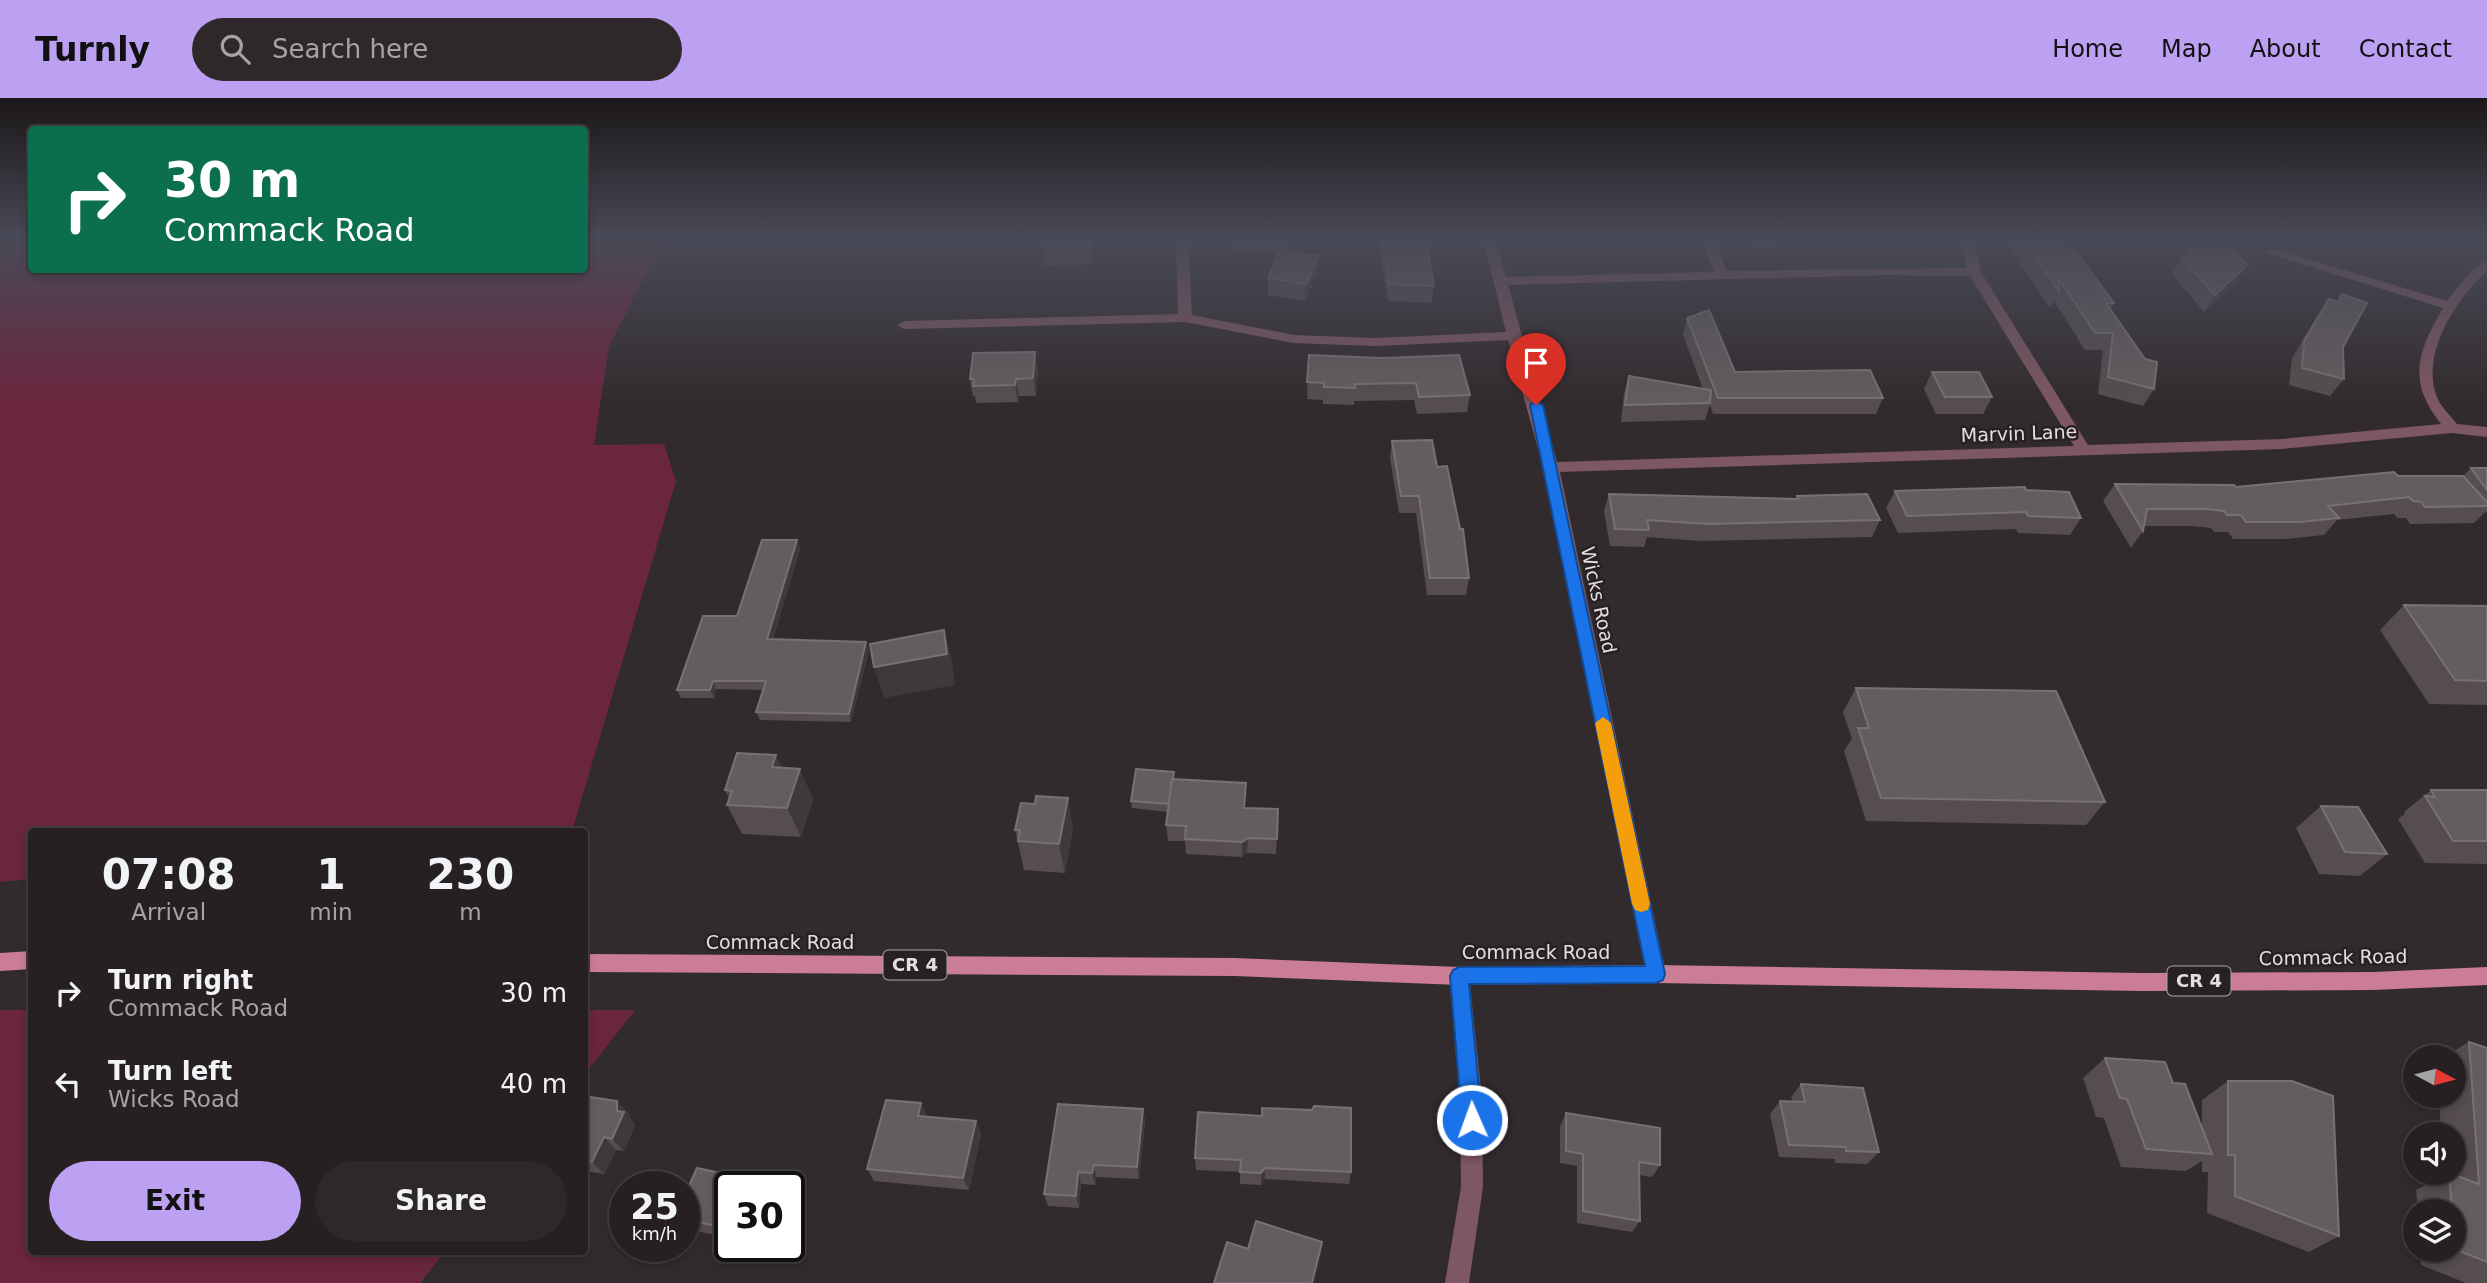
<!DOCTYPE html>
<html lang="en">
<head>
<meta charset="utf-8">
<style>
  :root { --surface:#262022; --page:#2e282a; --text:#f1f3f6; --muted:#a4a3a5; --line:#423e40; --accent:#bca0f2 }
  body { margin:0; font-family:"DejaVu Sans",sans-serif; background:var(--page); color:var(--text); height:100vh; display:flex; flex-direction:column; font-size:26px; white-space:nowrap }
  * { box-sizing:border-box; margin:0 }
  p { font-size:23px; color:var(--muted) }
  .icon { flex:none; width:38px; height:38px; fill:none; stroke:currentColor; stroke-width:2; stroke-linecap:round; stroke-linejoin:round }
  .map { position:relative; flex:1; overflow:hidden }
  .side { position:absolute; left:28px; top:730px; width:560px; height:427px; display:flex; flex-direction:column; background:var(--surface); border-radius:7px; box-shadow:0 4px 10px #0003,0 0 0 2px var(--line) }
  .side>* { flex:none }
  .top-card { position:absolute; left:28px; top:28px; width:560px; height:147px; border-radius:7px; box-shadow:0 4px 10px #0003,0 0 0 2px var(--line); background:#0b6e4f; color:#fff; overflow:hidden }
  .needle { width:46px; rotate:97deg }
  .tools { position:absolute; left:2403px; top:947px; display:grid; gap:14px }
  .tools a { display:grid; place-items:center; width:63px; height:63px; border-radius:50%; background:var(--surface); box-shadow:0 4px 10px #0003,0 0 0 2px var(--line); font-size:35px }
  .speed { position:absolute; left:609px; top:1073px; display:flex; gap:14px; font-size:35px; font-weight:700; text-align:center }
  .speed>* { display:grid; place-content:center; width:91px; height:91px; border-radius:50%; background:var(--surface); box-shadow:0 4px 10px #0003,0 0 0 2px var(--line); line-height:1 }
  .speed small { font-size:18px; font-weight:400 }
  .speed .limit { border:4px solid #111; border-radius:10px; background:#fff; color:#111 }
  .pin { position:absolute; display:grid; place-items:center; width:60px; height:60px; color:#fff; margin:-72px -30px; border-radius:50% 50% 50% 0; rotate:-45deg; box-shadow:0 0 7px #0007 }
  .pin .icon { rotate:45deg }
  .me { position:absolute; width:77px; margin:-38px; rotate:358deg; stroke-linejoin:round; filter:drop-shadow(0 0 5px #0008) }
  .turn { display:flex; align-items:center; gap:24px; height:147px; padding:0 21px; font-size:32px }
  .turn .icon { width:91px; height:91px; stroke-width:2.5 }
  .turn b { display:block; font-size:49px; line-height:60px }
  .eta { display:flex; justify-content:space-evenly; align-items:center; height:119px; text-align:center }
  .eta b { font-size:42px; font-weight:700; line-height:49px }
  .button { display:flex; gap:14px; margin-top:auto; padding:14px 21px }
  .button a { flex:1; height:80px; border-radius:42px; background:var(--accent); color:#111; font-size:28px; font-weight:700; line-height:80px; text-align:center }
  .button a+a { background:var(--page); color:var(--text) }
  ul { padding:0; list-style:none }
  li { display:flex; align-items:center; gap:21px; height:91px; padding:0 21px }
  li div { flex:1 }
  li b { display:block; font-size:26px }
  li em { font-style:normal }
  header { display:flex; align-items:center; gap:42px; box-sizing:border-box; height:98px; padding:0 35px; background:var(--accent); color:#111 }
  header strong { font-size:33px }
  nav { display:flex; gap:38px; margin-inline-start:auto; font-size:24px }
  .search { width:490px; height:63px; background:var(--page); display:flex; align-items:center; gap:18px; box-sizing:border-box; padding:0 24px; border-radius:38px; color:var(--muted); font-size:26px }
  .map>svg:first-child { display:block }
</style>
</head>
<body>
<header>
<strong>Turnly</strong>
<div class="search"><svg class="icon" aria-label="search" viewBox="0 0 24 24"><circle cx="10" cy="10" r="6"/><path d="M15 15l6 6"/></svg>Search here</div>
<nav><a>Home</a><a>Map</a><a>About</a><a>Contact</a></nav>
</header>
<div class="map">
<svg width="2487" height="1185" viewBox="0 0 2487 1185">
  <rect width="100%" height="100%" fill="#322b2d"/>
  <g fill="#6a263e">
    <path d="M 0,140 L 31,140 L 32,172 L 584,172 L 585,140 L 665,140 L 609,248 L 594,347 L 664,346 L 676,383 L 572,733 L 32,733 L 31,781 L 0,784 Z"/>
    <path d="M 0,912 L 31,912 L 32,1153 L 445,1153 L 420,1185 L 0,1185 Z"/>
    <path d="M 585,912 L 635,912 L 585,976 L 584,912 Z"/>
  </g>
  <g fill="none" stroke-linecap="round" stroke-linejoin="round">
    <g fill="#7d5761" fill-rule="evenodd">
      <path d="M 1176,140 L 1188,140 L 1192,217 L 1294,237 L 1375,240 L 1506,234 L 1483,140 L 1495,140 L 1506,179 L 1714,174 L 1701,140 L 1713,140 L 1727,173 L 1967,170 L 1961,140 L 1973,140 L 1981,174 L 2088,347 L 2282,341 L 2441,326 C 2407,283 2417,255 2443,210 L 2267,155 L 2268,152 L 2278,152 L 2447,203 L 2470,174 L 2487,162 L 2487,173 C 2456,201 2420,256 2437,299 C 2441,309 2450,317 2457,326 L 2487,329 L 2487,339 L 2452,335 L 2282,351 L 1560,374 L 1666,876 L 1663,883 L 1656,885 L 1649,883 L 1646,876 L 1543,369 L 1508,242 L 1375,248 L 1294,245 L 1185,224 L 904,231 L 897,227 L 904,223 L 1178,216 ZM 1887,177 L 1970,178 L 2074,348 L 1557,364 L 1508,187 Z"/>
      <path d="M 1459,869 L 1466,871 L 1469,878 L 1482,1000 L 1483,1089 L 1469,1185 L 1445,1185 L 1461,1089 L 1460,1000 L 1449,878 L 1452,871 Z"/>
    </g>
    <g fill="#cb7d95" fill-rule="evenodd">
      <path d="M 32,853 L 32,871 L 0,873 L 0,855 Z"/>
      <path d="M 584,856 L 1235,860 L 1459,869 L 1656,867 L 2142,875 L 2373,874 L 2487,869 L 2487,887 L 2373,892 L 2142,893 L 1656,885 L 1459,887 L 1235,878 L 584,874 Z"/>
    </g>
  </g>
  <g fill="#554d4f">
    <path d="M 1092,140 L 1092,166 L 1045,168 L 1043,151 Z"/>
    <path d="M 1230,140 L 1290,140 L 1289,153 L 1281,153 L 1318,175 L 1305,203 L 1268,197 L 1268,180 L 1279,153 L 1231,153 Z"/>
    <path d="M 1378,140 L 1426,140 L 1434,188 L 1432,205 L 1388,203 Z"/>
    <path d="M 1601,140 L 1636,140 L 1635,146 L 1604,147 Z"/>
    <path d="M 1746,140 L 1786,140 L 1783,148 L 1750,149 Z"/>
    <path d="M 2006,140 L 2059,140 L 2059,152 L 2114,205 L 2110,211 L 2154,291 L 2143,308 L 2098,296 L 2103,252 L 2085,252 L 2054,203 L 2050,210 L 2006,145 Z"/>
    <path d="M 2180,140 L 2212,140 L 2206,149 Z"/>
    <path d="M 2188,152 L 2247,167 L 2236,184 L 2204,214 L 2172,176 L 2182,159 L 2184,159 Z"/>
    <path d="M 2342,196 L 2344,281 L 2330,298 L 2289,287 L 2292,260 L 2317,218 L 2329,201 L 2337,204 Z"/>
    <path d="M 1687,220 L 1735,274 L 1883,300 L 1876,316 L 1713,316 L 1710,307 L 1705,322 L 1621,324 L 1624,295 L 1629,278 L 1703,291 L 1683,237 Z"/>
    <path d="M 1035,254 L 1038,271 L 1036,298 L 1019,298 L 1018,304 L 976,305 L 975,298 L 973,298 L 970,281 Z"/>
    <path d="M 1309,257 L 1470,297 L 1467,314 L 1417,316 L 1414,302 L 1354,303 L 1354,307 L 1323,306 L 1323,302 L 1307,301 Z"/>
    <path d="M 1932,274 L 1992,299 L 1983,316 L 1936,316 L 1924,291 Z"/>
    <path d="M 1392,343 L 1437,369 L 1460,431 L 1469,480 L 1466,497 L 1427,497 L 1416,415 L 1399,415 L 1390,360 Z"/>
    <path d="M 2471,370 L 2487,370 L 2487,415 L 2485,414 L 2474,425 L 2410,426 L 2406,420 L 2397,420 L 2394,416 L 2337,422 L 2324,437 L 2286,441 L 2233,441 L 2228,434 L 2214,434 L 2211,430 L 2193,428 L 2144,428 L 2143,433 L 2131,450 L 2103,403 L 2115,386 L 2236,389 L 2398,378 L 2463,378 Z"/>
    <path d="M 2026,392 L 2081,420 L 2070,437 L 2018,435 L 2016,431 L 1898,435 L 1886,410 L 1895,393 Z"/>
    <path d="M 1609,396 L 1797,401 L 1797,398 L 1880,422 L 1872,439 L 1701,443 L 1647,439 L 1644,449 L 1610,448 L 1604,413 Z"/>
    <path d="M 797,442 L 800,451 L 773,541 L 869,552 L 851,624 L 760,622 L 756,614 L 763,592 L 716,591 L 714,600 L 681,600 L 677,592 Z"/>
    <path d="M 2404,507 L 2487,508 L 2487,607 L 2429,606 L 2380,532 Z"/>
    <path d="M 1856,590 L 2105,704 L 2086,727 L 1866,723 L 1844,653 L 1852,641 L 1843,614 Z"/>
    <path d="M 782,670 L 813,701 L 801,739 L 742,736 L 727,707 L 729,700 L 725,692 Z"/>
    <path d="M 1174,682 L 1245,710 L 1278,711 L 1276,756 L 1247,755 L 1242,759 L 1186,756 L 1185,743 L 1168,743 L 1166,727 L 1168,714 L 1132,710 L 1131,703 Z"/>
    <path d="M 2431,692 L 2487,692 L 2487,766 L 2425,765 L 2398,721 L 2405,716 L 2404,714 Z"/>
    <path d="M 1035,706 L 1073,729 L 1065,775 L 1024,772 L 1015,732 Z"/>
    <path d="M 2321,708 L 2387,756 L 2360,778 L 2319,776 L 2296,730 Z"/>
    <path d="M 2469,944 L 2487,950 L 2487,1185 L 2466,1185 L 2421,1167 L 2420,1152 L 2454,1152 L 2454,1113 L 2418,1113 L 2416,1092 L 2444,1078 L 2444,1074 L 2454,1074 L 2454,1036 L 2441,1036 L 2439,998 L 2454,998 L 2454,959 L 2444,959 Z"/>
    <path d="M 2105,960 L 2202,1029 L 2202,1002 L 2228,983 L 2339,1138 L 2309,1154 L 2207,1115 L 2208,1074 L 2202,1074 L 2202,1063 L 2186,1073 L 2121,1069 L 2104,1020 L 2096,1019 L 2083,980 Z"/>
    <path d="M 1801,986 L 1879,1054 L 1867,1066 L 1835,1065 L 1835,1061 L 1779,1059 L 1770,1016 L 1780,1003 L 1793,1004 L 1791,999 Z"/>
    <path d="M 584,998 L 617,1003 L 629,1016 L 629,1019 L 635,1027 L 624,1053 L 616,1052 L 604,1076 L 584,1073 Z"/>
    <path d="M 1143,1011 L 1145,1024 L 1139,1081 L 1096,1079 L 1095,1087 L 1081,1086 L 1079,1110 L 1048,1108 L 1044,1096 Z"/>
    <path d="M 1198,1014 L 1351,1074 L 1349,1086 L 1265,1081 L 1261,1087 L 1240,1086 L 1240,1074 L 1196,1072 L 1195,1060 Z"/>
    <path d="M 1566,1015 L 1660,1067 L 1652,1079 L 1639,1077 L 1640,1123 L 1632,1134 L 1577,1125 L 1577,1068 L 1560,1065 L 1560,1028 Z"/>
    <path d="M 927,1017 L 927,1019 L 976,1023 L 981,1036 L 969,1092 L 874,1083 L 867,1071 Z"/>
    <path d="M 730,1088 L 730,1140 L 686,1131 L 684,1129 L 684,1099 Z"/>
  </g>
  <g fill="#40393b">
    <path d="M 1090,140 L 1092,140 L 1092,166 L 1090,149 Z"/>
    <path d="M 1319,158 L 1318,175 L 1305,203 L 1306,186 Z"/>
    <path d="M 2247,167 L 2236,184 L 2204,214 L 2215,197 Z"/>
    <path d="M 1035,254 L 1038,271 L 1036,298 L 1033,280 Z"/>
    <path d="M 1016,281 L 1019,298 L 1018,304 L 1015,287 Z"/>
    <path d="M 797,442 L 800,451 L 771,549 L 767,541 Z"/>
    <path d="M 944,532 L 952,563 L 955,587 L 884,600 L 874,569 Z"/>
    <path d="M 866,544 L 869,552 L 851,624 L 849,616 Z"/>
    <path d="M 713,583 L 716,591 L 714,600 L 710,592 Z"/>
    <path d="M 776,657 L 790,687 L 772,669 Z"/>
    <path d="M 800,671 L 813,701 L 801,739 L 787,710 Z"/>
    <path d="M 1068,700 L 1073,729 L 1065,775 L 1059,746 Z"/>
    <path d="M 1248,740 L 1247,755 L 1242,759 L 1242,744 Z"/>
    <path d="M 617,1003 L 629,1016 L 629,1019 L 635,1027 L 624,1053 L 612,1041 L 617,1013 Z"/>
    <path d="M 921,1005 L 927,1017 L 924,1030 L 918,1018 Z"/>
    <path d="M 1143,1011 L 1145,1024 L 1139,1081 L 1137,1069 Z"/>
    <path d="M 976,1023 L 981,1036 L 969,1092 L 963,1080 Z"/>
    <path d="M 604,1039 L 616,1052 L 604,1076 L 592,1064 Z"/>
    <path d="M 1094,1067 L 1096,1079 L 1095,1087 L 1092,1075 Z"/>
    <path d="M 1265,1070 L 1265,1081 L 1261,1087 L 1261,1075 Z"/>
    <path d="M 1078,1074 L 1081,1086 L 1079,1110 L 1076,1098 Z"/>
    <path d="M 759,1083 L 764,1088 L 757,1088 Z"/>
    <path d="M 1322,1144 L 1321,1155 L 1313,1185 L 1311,1185 Z"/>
  </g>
  <g fill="#645d5e" stroke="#787172" stroke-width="2">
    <path d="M 1044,140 L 1090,140 L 1090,149 L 1043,151 Z"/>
    <path d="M 1382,140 L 1426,140 L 1434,188 L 1389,186 Z"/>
    <path d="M 2022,140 L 2059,140 L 2059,152 L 2074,151 L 2114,205 L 2106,205 L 2145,261 L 2157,264 L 2154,291 L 2108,279 L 2113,235 L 2095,235 L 2059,181 L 2059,193 Z"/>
    <path d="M 2231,150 L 2247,167 L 2215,197 L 2182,159 L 2194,159 L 2188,152 Z"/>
    <path d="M 1279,153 L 1319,158 L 1306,186 L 1268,180 Z"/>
    <path d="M 2342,196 L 2367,205 L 2343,249 L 2344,281 L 2302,270 L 2304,243 L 2329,201 L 2338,204 Z"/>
    <path d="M 1709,212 L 1735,274 L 1870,272 L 1883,300 L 1718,300 L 1687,220 Z"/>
    <path d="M 1035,254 L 1033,280 L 1016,281 L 1015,287 L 973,288 L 974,281 L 970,281 L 973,255 Z"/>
    <path d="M 1309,257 L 1383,260 L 1459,257 L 1470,297 L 1419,299 L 1416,285 L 1355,286 L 1355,290 L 1324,289 L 1324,285 L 1307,284 Z"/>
    <path d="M 1932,274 L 1979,274 L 1992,299 L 1945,299 Z"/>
    <path d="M 1629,278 L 1711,292 L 1710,305 L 1625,307 Z"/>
    <path d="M 1432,342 L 1437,369 L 1447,368 L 1460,431 L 1463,431 L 1469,480 L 1430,480 L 1419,398 L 1401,398 L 1392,343 Z"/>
    <path d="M 2471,370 L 2487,370 L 2487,392 Z"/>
    <path d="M 2394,374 L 2398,378 L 2463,378 L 2487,404 L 2487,408 L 2425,409 L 2421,404 L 2413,403 L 2409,399 L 2328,408 L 2339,420 L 2300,424 L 2246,424 L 2241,417 L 2227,417 L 2224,413 L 2206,411 L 2147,411 L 2143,433 L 2115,386 L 2234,387 L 2236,389 Z"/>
    <path d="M 2025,389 L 2026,392 L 2069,394 L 2081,420 L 2028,418 L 2026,414 L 1907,418 L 1895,393 Z"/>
    <path d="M 1609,396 L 1798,401 L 1797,398 L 1867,396 L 1880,422 L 1708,426 L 1647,422 L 1649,432 L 1615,431 Z"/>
    <path d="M 762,442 L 797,442 L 767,541 L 866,544 L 849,616 L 756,614 L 766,583 L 713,583 L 710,592 L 677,592 L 703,518 L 737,518 Z"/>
    <path d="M 2404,507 L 2487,508 L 2487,583 L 2455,582 Z"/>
    <path d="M 944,532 L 947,556 L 874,569 L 870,546 Z"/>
    <path d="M 1856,590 L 2056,593 L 2105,704 L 1881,700 L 1858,630 L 1869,630 Z"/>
    <path d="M 737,655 L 776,657 L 772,669 L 800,671 L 787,710 L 727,707 L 732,693 L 725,692 Z"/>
    <path d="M 1136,671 L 1174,674 L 1169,706 L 1131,703 Z"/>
    <path d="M 1172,681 L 1246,685 L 1244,710 L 1278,711 L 1277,741 L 1248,740 L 1242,744 L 1185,741 L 1186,728 L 1166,727 Z"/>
    <path d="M 2431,692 L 2487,692 L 2487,743 L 2453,743 L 2425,698 L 2435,699 Z"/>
    <path d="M 1036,698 L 1068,700 L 1059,746 L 1018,743 L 1020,732 L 1015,732 L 1021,705 L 1035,706 Z"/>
    <path d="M 2321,708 L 2358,709 L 2387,756 L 2345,754 Z"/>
    <path d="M 2469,944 L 2487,950 L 2487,1164 L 2455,1151 L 2454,1113 L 2452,1113 L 2449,1075 L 2479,1086 Z"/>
    <path d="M 2105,960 L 2165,964 L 2173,985 L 2185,986 L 2212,1056 L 2146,1051 L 2127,1001 L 2120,1000 Z"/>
    <path d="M 2228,983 L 2292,983 L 2333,998 L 2339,1138 L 2235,1098 L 2235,1057 L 2228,1057 Z"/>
    <path d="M 1801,986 L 1863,990 L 1879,1054 L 1846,1053 L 1846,1049 L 1789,1047 L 1780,1003 L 1805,1004 Z"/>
    <path d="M 584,998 L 617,1003 L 617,1013 L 624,1014 L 612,1041 L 604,1039 L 592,1064 L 584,1063 Z"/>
    <path d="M 886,1002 L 921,1005 L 918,1018 L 976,1023 L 963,1080 L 867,1071 Z"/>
    <path d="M 1058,1006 L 1143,1011 L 1137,1069 L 1094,1067 L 1092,1075 L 1078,1074 L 1076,1098 L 1044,1096 Z"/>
    <path d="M 1314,1008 L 1351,1010 L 1351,1074 L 1265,1070 L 1261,1075 L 1240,1074 L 1241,1062 L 1195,1060 L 1198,1014 L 1262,1018 L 1262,1010 L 1312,1012 Z"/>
    <path d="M 1566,1015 L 1660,1030 L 1660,1067 L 1639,1064 L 1640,1123 L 1583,1113 L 1583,1056 L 1566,1053 Z"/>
    <path d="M 697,1070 L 759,1083 L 757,1088 L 730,1088 L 730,1131 L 684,1121 L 684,1099 Z"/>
    <path d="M 1256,1123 L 1322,1144 L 1312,1185 L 1214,1185 L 1227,1144 L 1248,1151 Z"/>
  </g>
  <linearGradient id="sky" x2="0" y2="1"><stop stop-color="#1c1819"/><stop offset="0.46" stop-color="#494a57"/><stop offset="1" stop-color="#494a57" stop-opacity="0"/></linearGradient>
  <rect width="2487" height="306" fill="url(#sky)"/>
  <path fill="#1a73e8" stroke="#114b97" stroke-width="2" d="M 1536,303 L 1543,307 L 1665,876 L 1663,882 L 1656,885 L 1469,886 L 1482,1022 L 1479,1029 L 1472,1032 L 1465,1029 L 1462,1022 L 1450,878 L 1453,872 L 1459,869 L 1645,868 L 1530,307 Z"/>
  <path fill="#f59e0b" d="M 1603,619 L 1611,625 L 1650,806 L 1648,812 L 1641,814 L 1635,812 L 1632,806 L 1595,625 Z"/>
  <g text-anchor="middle" stroke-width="5" stroke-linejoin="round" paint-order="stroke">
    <g fill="#282123" stroke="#aba5a7" stroke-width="2">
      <rect x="883.5" y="852.5" width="63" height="29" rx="5"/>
      <rect x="2167.5" y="868.5" width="63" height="29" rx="5"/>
    </g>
    <g font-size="18" font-weight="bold" fill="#e3dedf">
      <text x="915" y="873">CR 4</text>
      <text x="2199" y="889">CR 4</text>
    </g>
    <g font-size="19" fill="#e3dedf" stroke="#282123">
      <text transform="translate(2019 335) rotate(-2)" y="7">Marvin Lane</text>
      <text transform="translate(1599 502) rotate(78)" y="7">Wicks Road</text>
      <text x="780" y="851">Commack Road</text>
      <text x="1536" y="861">Commack Road</text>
      <text transform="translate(2333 859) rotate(-1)" y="7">Commack Road</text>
    </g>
  </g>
</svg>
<div class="tools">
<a><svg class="needle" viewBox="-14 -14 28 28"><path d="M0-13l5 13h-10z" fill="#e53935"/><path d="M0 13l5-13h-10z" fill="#a4a3a5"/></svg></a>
<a><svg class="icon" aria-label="sound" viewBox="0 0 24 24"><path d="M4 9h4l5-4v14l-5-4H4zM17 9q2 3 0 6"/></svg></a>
<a><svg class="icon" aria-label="layers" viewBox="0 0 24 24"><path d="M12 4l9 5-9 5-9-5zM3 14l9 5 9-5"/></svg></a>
</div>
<div class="speed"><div>25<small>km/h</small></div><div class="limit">30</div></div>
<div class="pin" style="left:1536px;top:307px;background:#d93025"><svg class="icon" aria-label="arrive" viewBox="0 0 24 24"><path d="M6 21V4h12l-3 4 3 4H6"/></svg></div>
<svg class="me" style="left:1472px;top:1022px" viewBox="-20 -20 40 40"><circle r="17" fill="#1a73e8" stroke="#fff" stroke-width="3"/><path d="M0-11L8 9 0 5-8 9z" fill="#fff"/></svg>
<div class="top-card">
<div class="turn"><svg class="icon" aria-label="right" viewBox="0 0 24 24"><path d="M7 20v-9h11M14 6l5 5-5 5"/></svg><div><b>30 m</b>Commack Road</div></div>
</div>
<section class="side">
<div class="eta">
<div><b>07:08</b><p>Arrival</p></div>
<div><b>1</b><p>min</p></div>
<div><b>230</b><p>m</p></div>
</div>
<ul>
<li><svg class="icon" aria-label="right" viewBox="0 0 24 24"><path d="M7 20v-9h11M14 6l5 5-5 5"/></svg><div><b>Turn right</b><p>Commack Road</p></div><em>30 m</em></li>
<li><svg class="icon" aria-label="left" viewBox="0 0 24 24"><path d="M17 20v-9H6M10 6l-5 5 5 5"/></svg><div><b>Turn left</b><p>Wicks Road</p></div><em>40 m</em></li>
</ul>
<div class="button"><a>Exit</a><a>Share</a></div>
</section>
</div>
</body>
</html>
